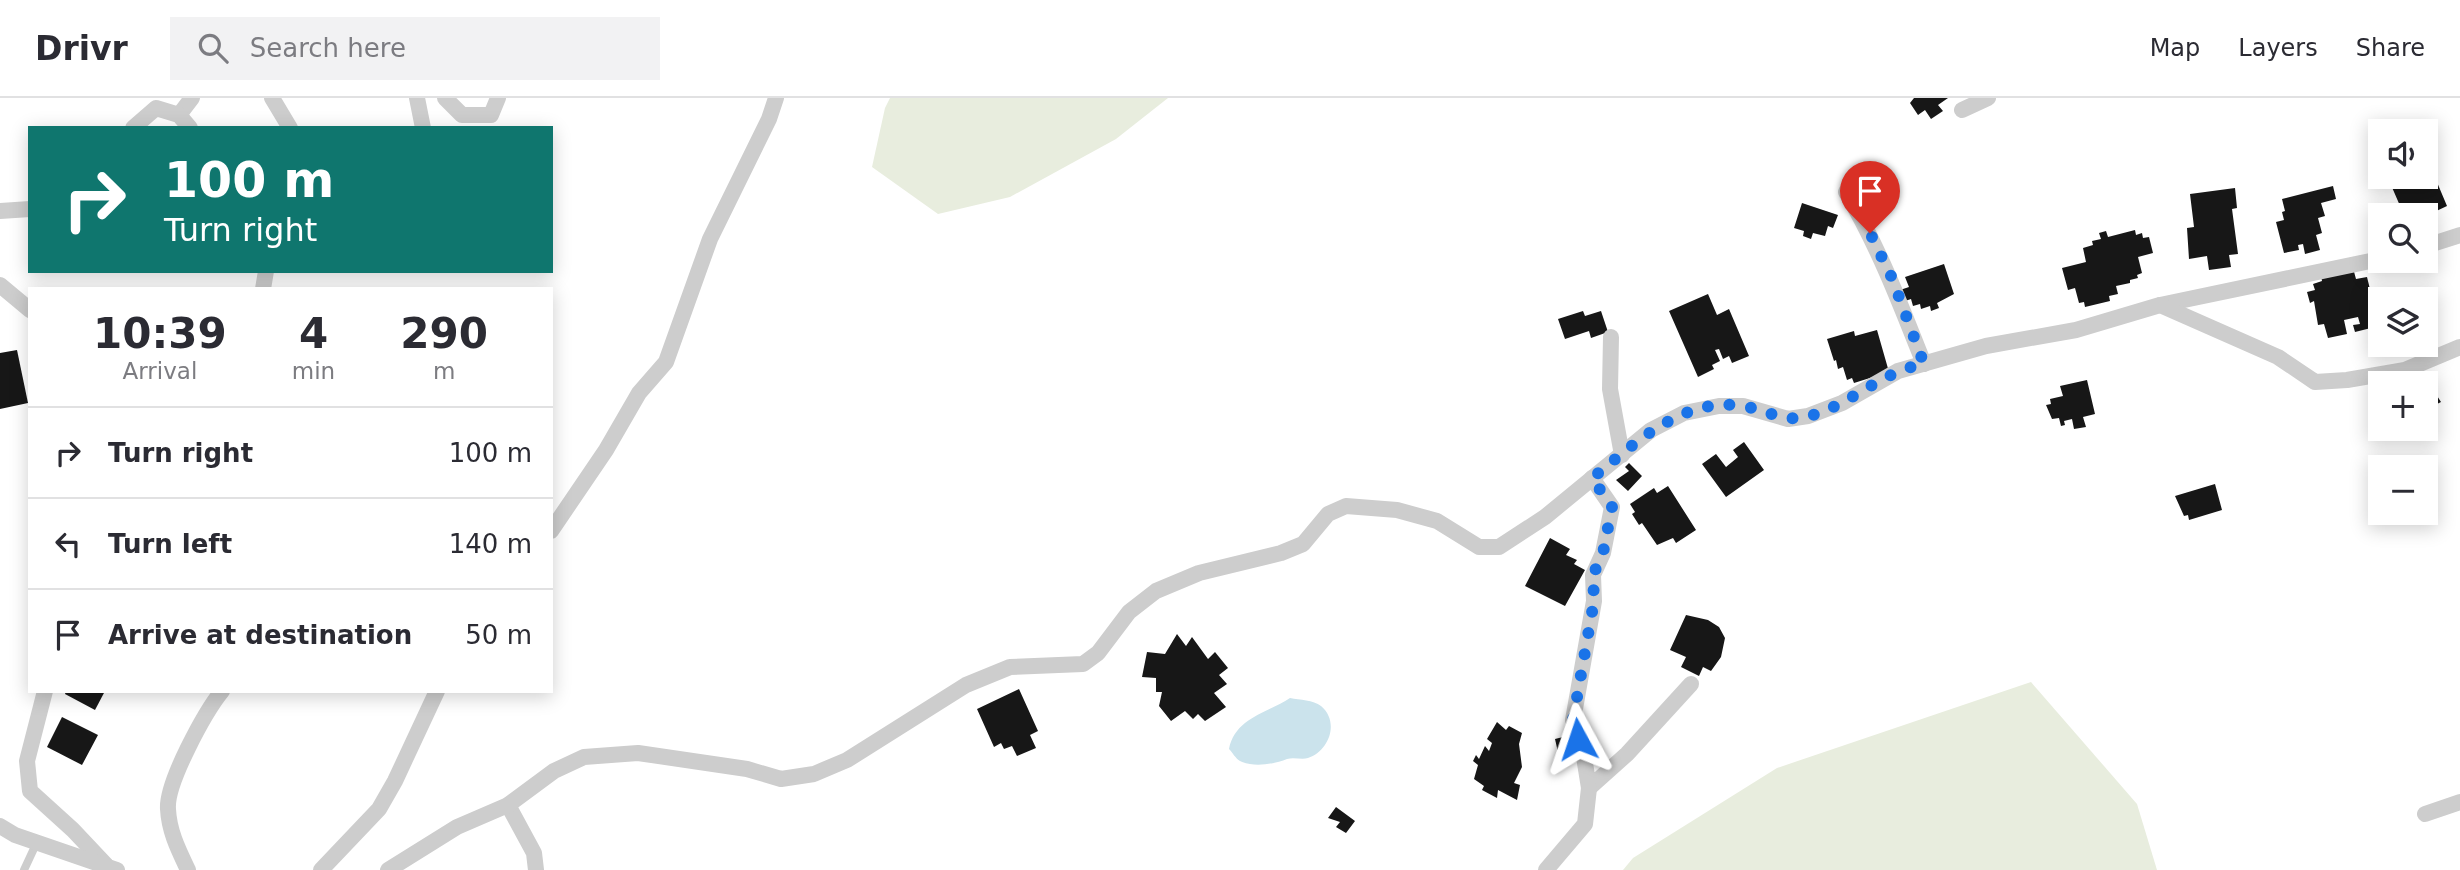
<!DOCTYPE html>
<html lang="en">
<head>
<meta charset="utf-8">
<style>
  :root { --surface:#fff; --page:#f2f2f3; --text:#2b2b33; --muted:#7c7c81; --line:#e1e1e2 }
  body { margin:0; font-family:"DejaVu Sans",sans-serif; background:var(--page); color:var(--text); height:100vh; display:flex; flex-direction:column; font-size:26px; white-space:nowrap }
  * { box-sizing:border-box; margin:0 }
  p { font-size:23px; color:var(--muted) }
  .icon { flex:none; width:38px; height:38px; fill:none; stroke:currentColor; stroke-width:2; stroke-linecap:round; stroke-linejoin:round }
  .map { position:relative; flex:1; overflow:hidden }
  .drawer { position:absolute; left:28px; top:189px; width:525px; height:406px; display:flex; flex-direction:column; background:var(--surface); border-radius:0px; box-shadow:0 4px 18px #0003 }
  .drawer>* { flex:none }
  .guide { position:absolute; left:28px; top:28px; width:525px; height:147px; border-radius:0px; box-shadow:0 4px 18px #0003; background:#0f766e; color:#fff; overflow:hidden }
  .buttons { position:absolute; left:2368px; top:21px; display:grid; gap:14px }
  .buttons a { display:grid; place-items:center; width:70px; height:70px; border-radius:0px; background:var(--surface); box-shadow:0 4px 18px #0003; font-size:35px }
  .pin { position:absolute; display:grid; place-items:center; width:60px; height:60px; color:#fff; margin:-72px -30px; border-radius:50% 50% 50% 0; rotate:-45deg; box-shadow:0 0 7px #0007 }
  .pin .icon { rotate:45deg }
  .me { position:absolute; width:77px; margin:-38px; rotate:355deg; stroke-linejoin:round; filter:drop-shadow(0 0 5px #0008) }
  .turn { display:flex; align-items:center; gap:24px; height:147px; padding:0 21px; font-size:32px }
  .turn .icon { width:91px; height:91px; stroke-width:2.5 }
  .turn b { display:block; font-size:49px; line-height:60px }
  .eta { display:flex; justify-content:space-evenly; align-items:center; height:119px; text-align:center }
  .eta b { font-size:42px; font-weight:600; line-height:49px }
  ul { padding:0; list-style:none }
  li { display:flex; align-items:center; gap:21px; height:91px; padding:0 21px; border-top:2px solid var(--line) }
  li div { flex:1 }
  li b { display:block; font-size:26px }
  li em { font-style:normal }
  header { display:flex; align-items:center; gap:42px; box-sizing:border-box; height:98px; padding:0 35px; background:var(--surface); border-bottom:2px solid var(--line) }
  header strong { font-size:33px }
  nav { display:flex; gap:38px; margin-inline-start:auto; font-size:24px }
  .search { width:490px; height:63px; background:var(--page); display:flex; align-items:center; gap:18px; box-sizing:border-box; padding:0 24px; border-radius:0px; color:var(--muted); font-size:26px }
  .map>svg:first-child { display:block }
</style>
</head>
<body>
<header>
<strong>Drivr</strong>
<div class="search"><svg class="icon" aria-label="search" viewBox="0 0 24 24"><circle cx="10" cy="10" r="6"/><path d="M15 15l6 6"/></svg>Search here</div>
<nav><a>Map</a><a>Layers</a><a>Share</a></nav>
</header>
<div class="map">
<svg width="2460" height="772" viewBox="0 0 2460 772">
  <rect width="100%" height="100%" fill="#fff"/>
  <g fill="#e8edde">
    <path d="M 890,0 L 1168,0 L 1116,41 L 1010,99 L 938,116 L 872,69 L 885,10 Z"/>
    <path d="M 2031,584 L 2137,706 L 2157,772 L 1623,772 L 1633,760 L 1777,670 Z"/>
  </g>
  <path fill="#cbe3ec" d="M 1290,600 C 1300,602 1313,602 1321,608 C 1340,624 1329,653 1308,660 C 1302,662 1294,659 1287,661 C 1274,666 1254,670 1240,663 C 1236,661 1232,654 1229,651 C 1235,620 1267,615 1290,600 Z"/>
  <g fill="#171717">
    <path d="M 1914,0 L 1948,0 L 1938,7 L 1943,13 L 1931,21 L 1925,12 L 1918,17 L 1910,5 Z"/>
    <path d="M 2431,70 L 2447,108 L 2430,116 L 2432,121 L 2426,124 L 2426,117 L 2404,117 L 2391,87 L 2411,79 L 2426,79 L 2426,72 Z"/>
    <path d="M 2333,88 L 2336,101 L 2321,105 L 2325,118 L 2318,120 L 2322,135 L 2316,137 L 2320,152 L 2305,156 L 2303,146 L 2298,147 L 2299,152 L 2284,155 L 2276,124 L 2284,122 L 2282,114 L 2285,113 L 2282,101 Z"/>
    <path d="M 2235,90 L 2237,110 L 2232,111 L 2238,156 L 2229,157 L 2231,169 L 2209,172 L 2207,158 L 2189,161 L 2187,130 L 2194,129 L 2190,96 Z"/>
    <path d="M 1802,105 L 1838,117 L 1833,130 L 1828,128 L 1825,138 L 1813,135 L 1811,141 L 1803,138 L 1804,133 L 1794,130 Z"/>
    <path d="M 2135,132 L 2136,137 L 2142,135 L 2143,140 L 2149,139 L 2153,155 L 2138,159 L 2142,175 L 2137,177 L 2138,180 L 2130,182 L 2130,185 L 2116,188 L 2118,196 L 2109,198 L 2110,203 L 2085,209 L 2084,204 L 2079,205 L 2075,190 L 2068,192 L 2062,170 L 2086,164 L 2083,150 L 2093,147 L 2092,143 L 2101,141 L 2099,135 L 2106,133 L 2108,139 Z"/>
    <path d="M 1944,166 L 1954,196 L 1937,205 L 1939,210 L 1931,213 L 1930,208 L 1921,211 L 1920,206 L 1913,208 L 1911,201 L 1905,203 L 1900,192 L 1909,189 L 1905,179 Z"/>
    <path d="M 2353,170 L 2356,181 L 2367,179 L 2379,228 L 2355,234 L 2353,227 L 2360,226 L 2358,219 L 2344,222 L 2347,236 L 2328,240 L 2324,226 L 2318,227 L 2314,203 L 2310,205 L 2307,194 L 2315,192 L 2313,186 L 2322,183 L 2321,178 Z"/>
    <path d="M 1708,196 L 1717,217 L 1729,211 L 1749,258 L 1732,265 L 1729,258 L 1723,261 L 1719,251 L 1715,252 L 1720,263 L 1712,267 L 1714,271 L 1698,279 L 1669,213 Z"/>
    <path d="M 1583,213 L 1585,218 L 1601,213 L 1608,234 L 1591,240 L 1589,233 L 1565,241 L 1558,221 Z"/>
    <path d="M 1877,232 L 1889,274 L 1854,285 L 1852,280 L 1847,282 L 1843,269 L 1838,271 L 1836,262 L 1834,263 L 1827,241 L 1854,233 L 1855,238 Z"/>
    <path d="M 17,252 L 28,305 L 0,311 L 0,255 Z"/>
    <path d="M 2087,282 L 2095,316 L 2083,319 L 2086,329 L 2074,331 L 2072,321 L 2064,323 L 2065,327 L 2061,328 L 2059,320 L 2052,321 L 2046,307 L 2051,306 L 2050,301 L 2063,298 L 2060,288 Z"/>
    <path d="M 2430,287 L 2441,304 L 2435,307 L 2437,311 L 2429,316 L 2426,310 L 2426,290 Z"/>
    <path d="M 1744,344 L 1764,372 L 1726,399 L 1702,366 L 1716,356 L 1726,369 L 1738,359 L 1733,352 Z"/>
    <path d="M 1629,365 L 1642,378 L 1628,393 L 1616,382 L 1629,373 L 1625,369 Z"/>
    <path d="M 2215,386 L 2222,412 L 2189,422 L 2188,417 L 2184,418 L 2175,398 Z"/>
    <path d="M 1668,388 L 1696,432 L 1676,445 L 1673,440 L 1657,447 L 1642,425 L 1639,427 L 1632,416 L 1635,414 L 1630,406 L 1654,390 L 1657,395 Z"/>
    <path d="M 1550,440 L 1570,451 L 1566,457 L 1577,462 L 1574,466 L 1585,472 L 1565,508 L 1525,488 Z"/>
    <path d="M 1686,517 L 1708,522 L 1719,529 L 1725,540 L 1721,559 L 1711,573 L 1703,569 L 1699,578 L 1681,569 L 1686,559 L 1670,552 Z"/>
    <path d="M 1177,536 L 1186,548 L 1192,539 L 1208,561 L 1215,554 L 1228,570 L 1219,577 L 1227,586 L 1214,595 L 1226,609 L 1205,623 L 1198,616 L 1193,621 L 1185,613 L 1171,623 L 1159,608 L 1162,594 L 1156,594 L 1156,580 L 1142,579 L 1147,554 L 1165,556 Z"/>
    <path d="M 1019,591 L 1038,633 L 1030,637 L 1036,650 L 1017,658 L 1012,648 L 1004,651 L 1001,645 L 994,649 L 977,611 Z"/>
    <path d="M 66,593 L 105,593 L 95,612 L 65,596 Z"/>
    <path d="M 62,619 L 98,637 L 82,667 L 47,649 Z"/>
    <path d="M 1497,624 L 1506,632 L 1509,628 L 1522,635 L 1519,646 L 1522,669 L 1514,685 L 1520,687 L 1517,702 L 1498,692 L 1497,700 L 1482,692 L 1484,688 L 1474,681 L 1478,667 L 1473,663 L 1476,657 L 1479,661 L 1485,648 L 1489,653 L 1492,645 L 1487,641 Z"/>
    <path d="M 1567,638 L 1572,660 L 1560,663 L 1555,641 Z"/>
    <path d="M 1336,709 L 1355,723 L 1346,735 L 1336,729 L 1340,724 L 1328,720 Z"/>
  </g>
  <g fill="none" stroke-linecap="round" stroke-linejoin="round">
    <path stroke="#cdcdcd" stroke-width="8" d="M 24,772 L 37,744"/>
    <g stroke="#cdcdcd" stroke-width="16">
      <path d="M 272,0 L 290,30"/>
      <path d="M 417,0 L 423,30"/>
      <path d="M 445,0 L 462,17 L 491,17 L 498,0"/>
      <path d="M 1962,12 L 1988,0"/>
      <path d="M 179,17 L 192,0"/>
      <path d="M 133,30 L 156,10 L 179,17 L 190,30"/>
      <path d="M 1846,94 C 1879,150 1900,205 1924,266"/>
      <path d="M 0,113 L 30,111"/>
      <path d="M 2426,148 L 2460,137"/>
      <path d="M 0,187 L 30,212"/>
      <path d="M 263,191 L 266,173"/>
      <path d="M 2160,207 L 2380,161"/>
      <path d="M 1611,239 L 1610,291 L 1622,357"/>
      <path d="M 1592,380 L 1612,409 L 1603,455 L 1593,477 L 1594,503 L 1573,622 L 1584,659 L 1589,690 L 1627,656 L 1691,586"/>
      <path d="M 551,433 L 606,352 L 639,295 L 666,264 L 710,141 L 769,21 L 776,0"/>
      <path d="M 45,593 L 27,663 L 30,693 L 73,732 L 106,767"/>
      <path d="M 508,707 L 534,755 L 536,772"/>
      <path d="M 2425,716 L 2460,704"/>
      <path d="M 0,728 L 15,737 L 117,772"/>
      <path d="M 188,772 C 178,751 169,733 168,711 C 166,685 205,614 222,593"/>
      <path d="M 321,772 L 379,711 L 395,683 L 437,593"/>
      <path d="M 388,772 L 457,729 L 508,707 L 554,673 L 584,659 L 638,655 L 747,671 L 781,681 L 814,676 L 847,662 L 966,587 L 1010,569 L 1083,566 L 1098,555 L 1129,514 L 1156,493 L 1199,475 L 1281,455 L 1303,446 L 1328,416 L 1346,408 L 1397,412 L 1437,423 L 1479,449 L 1499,449 L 1545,419 L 1651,332 L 1684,315 L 1719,308 L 1743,308 L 1788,321 L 1808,318 L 1842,305 L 1898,273 L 1986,248 L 2076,232 L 2160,207 L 2278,259 L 2315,284 L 2347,282 L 2405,272 L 2460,249"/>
      <path d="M 1546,772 L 1585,726 L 1589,690"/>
    </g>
  </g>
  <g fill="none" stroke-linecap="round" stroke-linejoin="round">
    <path stroke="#1a73e8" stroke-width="12" stroke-dasharray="0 21.6" d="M 1578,641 L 1573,622 L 1594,503 L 1593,477 L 1603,455 L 1612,409 L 1592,380 C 1635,346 1683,298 1743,308 C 1766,312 1783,324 1806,319 C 1840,311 1867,287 1898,274 C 1906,270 1915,268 1924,266 L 1892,180 L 1870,135"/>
  </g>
</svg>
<div class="buttons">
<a><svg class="icon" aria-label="sound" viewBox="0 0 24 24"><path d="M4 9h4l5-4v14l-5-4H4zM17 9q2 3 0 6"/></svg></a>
<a><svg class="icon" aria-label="search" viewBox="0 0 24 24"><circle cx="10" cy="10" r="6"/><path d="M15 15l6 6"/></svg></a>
<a><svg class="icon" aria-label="layers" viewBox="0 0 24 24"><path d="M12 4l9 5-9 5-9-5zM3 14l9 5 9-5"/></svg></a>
<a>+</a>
<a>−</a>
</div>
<div class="pin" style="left:1870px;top:135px;background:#d93025"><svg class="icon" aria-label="arrive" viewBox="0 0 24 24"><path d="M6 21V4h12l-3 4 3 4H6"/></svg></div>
<svg class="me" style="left:1578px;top:641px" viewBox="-20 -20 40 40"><path d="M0-17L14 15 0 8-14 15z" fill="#1a73e8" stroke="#fff" stroke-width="4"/></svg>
<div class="guide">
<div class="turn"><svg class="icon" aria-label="right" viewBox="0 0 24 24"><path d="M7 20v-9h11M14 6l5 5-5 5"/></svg><div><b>100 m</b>Turn right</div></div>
</div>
<section class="drawer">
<div class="eta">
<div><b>10:39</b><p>Arrival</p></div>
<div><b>4</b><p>min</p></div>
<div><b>290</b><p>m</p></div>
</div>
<ul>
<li><svg class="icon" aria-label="right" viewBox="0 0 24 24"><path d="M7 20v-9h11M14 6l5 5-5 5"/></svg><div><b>Turn right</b></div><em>100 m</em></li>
<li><svg class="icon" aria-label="left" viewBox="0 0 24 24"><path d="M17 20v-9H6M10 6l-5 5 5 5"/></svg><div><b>Turn left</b></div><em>140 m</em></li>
<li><svg class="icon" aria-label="arrive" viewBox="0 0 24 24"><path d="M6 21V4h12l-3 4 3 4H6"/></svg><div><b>Arrive at destination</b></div><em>50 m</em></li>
</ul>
</section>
</div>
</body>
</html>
